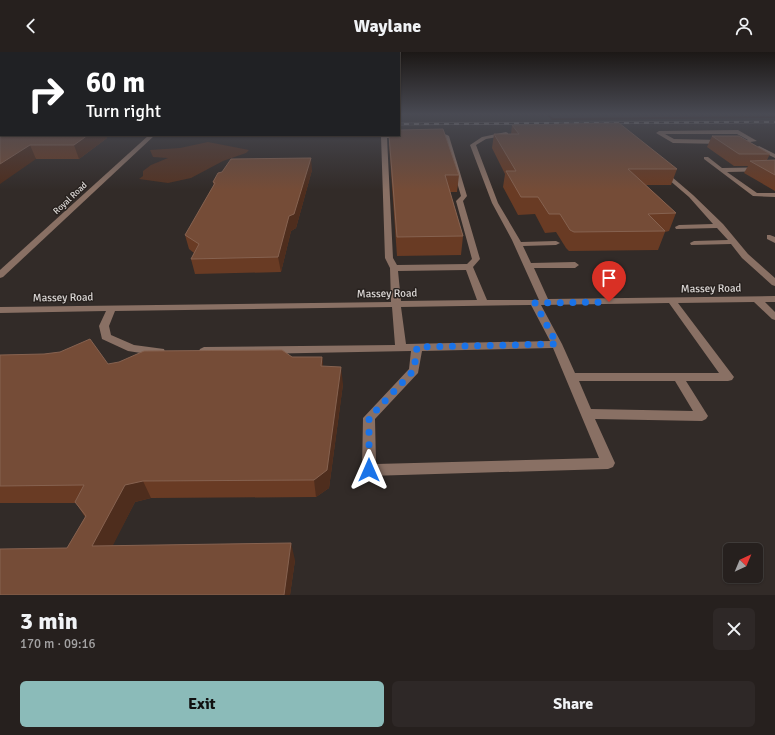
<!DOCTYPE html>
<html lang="en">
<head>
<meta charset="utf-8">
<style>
  :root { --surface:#26201e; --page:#2e2827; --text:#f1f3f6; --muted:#a4a3a4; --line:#423e3c; --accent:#8bbbb9 }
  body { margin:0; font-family:Signika,sans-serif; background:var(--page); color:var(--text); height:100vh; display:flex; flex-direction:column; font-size:15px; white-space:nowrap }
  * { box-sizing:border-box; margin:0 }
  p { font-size:13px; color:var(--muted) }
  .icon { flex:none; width:22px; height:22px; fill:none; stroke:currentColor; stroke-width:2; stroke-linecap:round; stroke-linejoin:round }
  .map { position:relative; height:543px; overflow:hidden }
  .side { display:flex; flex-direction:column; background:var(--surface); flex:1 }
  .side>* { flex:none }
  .hud { position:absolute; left:0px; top:0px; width:400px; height:84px; box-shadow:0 1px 3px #0004,0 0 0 1px var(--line); background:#202124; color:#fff; overflow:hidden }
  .needle { width:26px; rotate:44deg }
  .tools { position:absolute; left:723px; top:491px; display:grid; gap:8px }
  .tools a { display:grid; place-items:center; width:40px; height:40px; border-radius:6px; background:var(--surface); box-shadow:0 1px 3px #0004,0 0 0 1px var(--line); font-size:20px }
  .pin { position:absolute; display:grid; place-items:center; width:34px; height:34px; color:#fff; margin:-41px -17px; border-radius:50% 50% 50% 0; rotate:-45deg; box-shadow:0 0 4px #0007 }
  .pin .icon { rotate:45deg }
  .me { position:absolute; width:44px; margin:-22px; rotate:0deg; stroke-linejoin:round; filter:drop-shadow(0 0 3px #0008) }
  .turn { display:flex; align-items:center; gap:14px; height:84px; padding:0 20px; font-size:18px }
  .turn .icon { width:52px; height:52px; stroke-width:2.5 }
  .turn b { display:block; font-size:28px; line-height:34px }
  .round { display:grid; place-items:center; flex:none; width:42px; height:42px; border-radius:6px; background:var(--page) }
  .summary { display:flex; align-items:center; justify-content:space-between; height:68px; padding:0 20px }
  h1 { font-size:24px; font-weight:800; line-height:30px }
  .primary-button { display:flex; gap:8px; margin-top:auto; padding:8px 20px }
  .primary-button a { flex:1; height:46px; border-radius:6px; background:var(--accent); color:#111; font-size:16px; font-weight:800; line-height:46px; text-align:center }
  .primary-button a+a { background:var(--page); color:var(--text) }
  header { display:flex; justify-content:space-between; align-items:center; height:52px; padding:0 20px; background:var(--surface); font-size:18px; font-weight:800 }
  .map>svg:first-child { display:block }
</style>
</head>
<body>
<header><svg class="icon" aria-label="back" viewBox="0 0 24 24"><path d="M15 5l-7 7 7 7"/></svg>Waylane<svg class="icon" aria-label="person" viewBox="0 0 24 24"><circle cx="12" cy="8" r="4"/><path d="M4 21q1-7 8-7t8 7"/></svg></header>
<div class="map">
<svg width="775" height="543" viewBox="0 0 775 543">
  <rect width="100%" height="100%" fill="#322b28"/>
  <path fill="#543323" d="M 208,90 L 249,98 L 246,101 L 223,109 L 191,126 L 168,131 L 139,127 L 143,124 L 143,119 L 151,113 L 168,106 L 153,105 L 150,98 L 180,96 Z"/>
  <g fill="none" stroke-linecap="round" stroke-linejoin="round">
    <path fill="#2f0c00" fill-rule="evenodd" d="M 546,62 L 548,62 L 553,66 L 775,64 L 775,66 L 552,68 Z"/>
    <g fill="#897064" fill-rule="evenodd">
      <rect x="0" y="64" width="1" height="2"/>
      <path d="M 738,78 L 757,89 L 743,91 L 743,89 L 748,88 L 737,82 L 665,82 L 674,87 L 722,88 L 725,90 L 722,92 L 673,91 L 656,81 L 659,79 Z"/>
      <path d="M 506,80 L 508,81 L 508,83 L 486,87 L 476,93 L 498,151 L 521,190 L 556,189 L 560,191 L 556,193 L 523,194 L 531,211 L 575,210 L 579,213 L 575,216 L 534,216 L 548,247 L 775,244 L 775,250 L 765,250 L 775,260 L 775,268 L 772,267 L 754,250 L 678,251 L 734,325 L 732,328 L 728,329 L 686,329 L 708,364 L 706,367 L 702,369 L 595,367 L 615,411 L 613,415 L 608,417 L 369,424 L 364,422 L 362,418 L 363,366 L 409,317 L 411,299 L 204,303 L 200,301 L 199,299 L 200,297 L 204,295 L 395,293 L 392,255 L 115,259 L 109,274 L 111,283 L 134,293 L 164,297 L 165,300 L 164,303 L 160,304 L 128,299 L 102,287 L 99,274 L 106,259 L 0,261 L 0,255 L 391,250 L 390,216 L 385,206 L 381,84 L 399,82 L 406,84 L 403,86 L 387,86 L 393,206 L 397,213 L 467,212 L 472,207 L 456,149 L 461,144 L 444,86 L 433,86 L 430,84 C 434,81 445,81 449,84 L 467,144 L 463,149 L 480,207 L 473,215 L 487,248 L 539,248 L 512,188 L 492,151 L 470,93 L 482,85 ZM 466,218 L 477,248 L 401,249 L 398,219 ZM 669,251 L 719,321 L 575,321 L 562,292 L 541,253 ZM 531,253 L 550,289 L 406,292 L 401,255 ZM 553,296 L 599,406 L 376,412 L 375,367 L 418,321 L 422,299 ZM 579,329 L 675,329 L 693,359 L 591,357 Z"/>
      <path d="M 149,83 L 155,83 L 3,225 L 0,226 L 0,218 Z"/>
      <path d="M 759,94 L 775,102 L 775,106 L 757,97 L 756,96 Z"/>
      <path d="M 704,105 L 708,105 L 722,116 L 775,115 L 775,119 L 727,120 L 757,141 L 775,141 L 775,145 L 753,144 L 704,107 Z"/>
      <path d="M 661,119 L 665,119 L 693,143 L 723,172 L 748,202 L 775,226 L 775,234 L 772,233 L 742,206 L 731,192 L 691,193 L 690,191 L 694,189 L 728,188 L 717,176 L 676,177 L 675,175 L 679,173 L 713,172 L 689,145 L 661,121 Z"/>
      <path d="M 767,183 L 770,183 L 775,185 L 775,191 L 767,187 Z"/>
    </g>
    <g stroke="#aba6a4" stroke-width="2.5">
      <path id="rail" d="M 399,72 L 775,70"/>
    </g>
    <use href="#rail" stroke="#28221f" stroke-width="1.5" stroke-dasharray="5" stroke-linecap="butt"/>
  </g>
  <g fill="#693b24">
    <path d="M 512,73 L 677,117 L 671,133 L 646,133 L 676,161 L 669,179 L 665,180 L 658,198 L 569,199 L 566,196 L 556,180 L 545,181 L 535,162 L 518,163 L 503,135 L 505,122 L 492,96 L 494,82 L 511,82 Z"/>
    <path d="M 0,74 L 107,86 L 79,107 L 36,107 Z"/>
    <path d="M 389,83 L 399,83 L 459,123 L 457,140 L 450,140 L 463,184 L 461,203 L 397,204 L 389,92 Z"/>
    <path d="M 712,84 L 770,102 L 767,108 L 775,108 L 775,139 L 744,121 L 748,114 L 734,114 L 707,95 Z"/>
    <path d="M 312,118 L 296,176 L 291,179 L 281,220 L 195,222 L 191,207 L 194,201 L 189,197 L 185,183 L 214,134 L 213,130 Z"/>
    <path d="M 0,303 L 108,312 L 292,305 L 322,305 L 323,314 L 343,332 L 329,436 L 316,445 L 151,446 L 135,450 L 112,494 L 295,508 L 290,543 L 0,543 L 67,496 L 85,465 L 76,451 L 0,451 Z"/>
  </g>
  <g fill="#4e2d1d">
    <path d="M 85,83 L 106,83 L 107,86 L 79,107 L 74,93 Z"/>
    <path d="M 30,93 L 36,107 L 0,132 L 0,112 Z"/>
    <path d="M 311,106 L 312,118 L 296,176 L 291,179 L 281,220 L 278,205 L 289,164 Z"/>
    <path d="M 322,305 L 324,322 L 321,314 Z"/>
    <path d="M 341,315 L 343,332 L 329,436 L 316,445 L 314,428 Z"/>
    <path d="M 143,429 L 151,446 L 135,450 L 104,511 L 92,494 L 125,433 Z"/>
    <path d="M 291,491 L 295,508 L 290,543 L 284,543 Z"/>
  </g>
  <g fill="#754c37" stroke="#866250">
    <path d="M 619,71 L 677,117 L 628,117 L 676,161 L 648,162 L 665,179 L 574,180 L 570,178 L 560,162 L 549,162 L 538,145 L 521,145 L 506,119 L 516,119 L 494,82 L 519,82 L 512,73 Z"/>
    <path d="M 0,74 L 1,74 L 1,83 L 88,83 L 74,93 L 30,93 L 0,112 Z"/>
    <path d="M 443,77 L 459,123 L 445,123 L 463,184 L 397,185 L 389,83 L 399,83 L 399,78 Z"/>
    <path d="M 712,84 L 739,84 L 770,102 L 739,102 Z"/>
    <path d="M 311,106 L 294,162 L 289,164 L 278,205 L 191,207 L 199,192 L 185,183 L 215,131 L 213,130 L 218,121 L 222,120 L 231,107 Z"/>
    <path d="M 775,108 L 775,123 L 750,109 Z"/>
    <path d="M 90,287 L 108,312 L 119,310 L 144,299 L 282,298 L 292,305 L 322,305 L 321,314 L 341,315 L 327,418 L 314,428 L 143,429 L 125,433 L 92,494 L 291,491 L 284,543 L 0,543 L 0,497 L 67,496 L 86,464 L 75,450 L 84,433 L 0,434 L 0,303 L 44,302 L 60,300 Z"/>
  </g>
  <linearGradient id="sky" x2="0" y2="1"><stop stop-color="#1c1816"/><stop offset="0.45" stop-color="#494a53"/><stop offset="1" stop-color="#494a53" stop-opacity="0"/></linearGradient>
  <rect width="775" height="138" fill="url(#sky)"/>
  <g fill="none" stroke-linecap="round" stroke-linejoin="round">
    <path stroke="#1a73e8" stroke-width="7" stroke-dasharray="0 12.6" d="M 369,418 L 369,366 L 414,318 L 417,295 L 557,292 L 535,251 L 609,250"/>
  </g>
  <g text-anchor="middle" stroke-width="3" stroke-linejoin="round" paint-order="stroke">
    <g font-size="9" fill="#ddd9d7" stroke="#28221f">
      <text transform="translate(70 146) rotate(-43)" y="3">Royal Road</text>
    </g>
    <g font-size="11" fill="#ddd9d7" stroke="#28221f">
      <text transform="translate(711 236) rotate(-1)" y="4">Massey Road</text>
      <text transform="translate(387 241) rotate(-1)" y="4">Massey Road</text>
      <text transform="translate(63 245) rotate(-1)" y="4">Massey Road</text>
    </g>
  </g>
</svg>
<div class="tools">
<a><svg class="needle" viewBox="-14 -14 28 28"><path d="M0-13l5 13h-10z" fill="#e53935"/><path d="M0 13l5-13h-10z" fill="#a4a3a4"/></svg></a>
</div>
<div class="pin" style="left:609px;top:250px;background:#d93025"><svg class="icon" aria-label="arrive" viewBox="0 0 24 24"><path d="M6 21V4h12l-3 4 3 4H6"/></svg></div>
<svg class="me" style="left:369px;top:418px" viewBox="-20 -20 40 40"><path d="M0-17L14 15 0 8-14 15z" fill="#1a73e8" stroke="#fff" stroke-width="4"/></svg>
<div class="hud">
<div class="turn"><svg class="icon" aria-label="right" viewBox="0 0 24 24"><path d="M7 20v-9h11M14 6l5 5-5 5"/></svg><div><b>60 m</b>Turn right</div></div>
</div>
</div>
<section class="side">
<div class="summary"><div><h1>3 min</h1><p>170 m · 09:16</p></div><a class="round"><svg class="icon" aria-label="close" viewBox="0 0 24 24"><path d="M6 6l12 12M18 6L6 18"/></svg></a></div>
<div class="primary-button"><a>Exit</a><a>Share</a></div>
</section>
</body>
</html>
